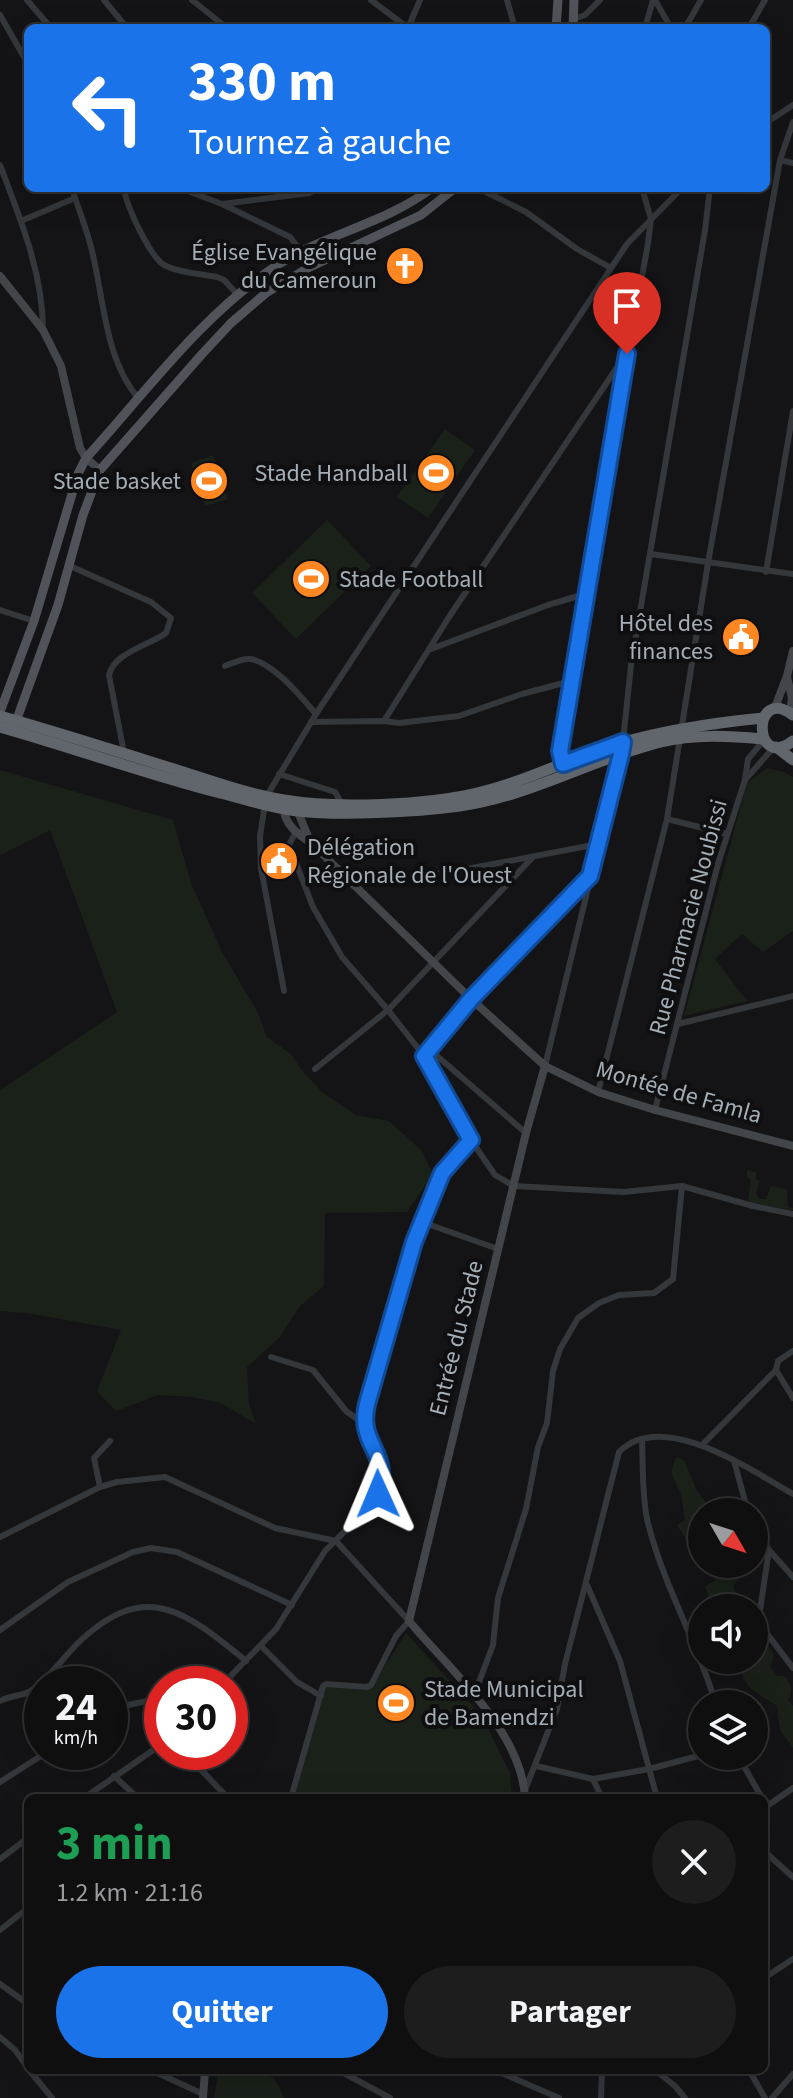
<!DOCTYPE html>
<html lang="fr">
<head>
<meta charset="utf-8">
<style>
  :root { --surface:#0f0f10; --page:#1d1d1e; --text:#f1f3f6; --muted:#9b9c9f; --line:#2f2f30; --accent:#1a73e8 }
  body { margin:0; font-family:"Source Sans 3",sans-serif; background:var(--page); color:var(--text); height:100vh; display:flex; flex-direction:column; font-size:30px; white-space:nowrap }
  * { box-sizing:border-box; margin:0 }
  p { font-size:26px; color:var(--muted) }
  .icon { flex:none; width:44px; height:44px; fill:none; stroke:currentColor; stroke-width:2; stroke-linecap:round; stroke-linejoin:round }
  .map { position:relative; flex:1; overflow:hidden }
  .details { position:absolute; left:24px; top:1794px; width:744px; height:280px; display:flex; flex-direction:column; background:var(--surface); border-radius:12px; box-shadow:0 8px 32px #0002,0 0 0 2px var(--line) }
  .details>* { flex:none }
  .top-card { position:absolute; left:24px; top:24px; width:746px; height:168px; border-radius:12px; box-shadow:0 8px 32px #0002,0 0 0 2px var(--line); background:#1a73e8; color:#fff; overflow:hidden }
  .needle { width:52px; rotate:129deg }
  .tools { position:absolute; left:688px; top:1498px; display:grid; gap:16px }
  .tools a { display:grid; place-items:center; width:80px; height:80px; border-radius:50%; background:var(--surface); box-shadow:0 8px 32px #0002,0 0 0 2px var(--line); font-size:40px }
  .speed { position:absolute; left:24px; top:1666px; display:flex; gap:16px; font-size:40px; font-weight:700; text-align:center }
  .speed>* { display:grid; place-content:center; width:104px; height:104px; border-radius:50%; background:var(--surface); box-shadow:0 8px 32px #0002,0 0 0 2px var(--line); line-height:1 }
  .speed small { font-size:20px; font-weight:400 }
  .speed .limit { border:12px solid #d22; background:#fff; color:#111 }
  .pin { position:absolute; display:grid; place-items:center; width:68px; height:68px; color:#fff; margin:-82px -34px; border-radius:50% 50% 50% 0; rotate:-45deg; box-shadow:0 0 8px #0007 }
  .pin .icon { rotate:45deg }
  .me { position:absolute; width:88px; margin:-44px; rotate:359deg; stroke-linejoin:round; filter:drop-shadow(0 0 6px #0008) }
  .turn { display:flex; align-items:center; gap:28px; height:168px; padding:0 32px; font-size:36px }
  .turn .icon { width:104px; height:104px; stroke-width:2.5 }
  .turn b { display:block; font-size:56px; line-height:68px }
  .round { display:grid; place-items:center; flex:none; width:84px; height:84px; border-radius:42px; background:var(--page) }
  .overview { display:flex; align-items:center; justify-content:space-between; height:136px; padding:0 32px }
  h1 { font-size:48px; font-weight:700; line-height:60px; color:#1e9e55 }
  .cta { display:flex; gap:16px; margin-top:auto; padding:16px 32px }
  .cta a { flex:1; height:92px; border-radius:48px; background:var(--accent); color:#fff; font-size:32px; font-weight:700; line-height:92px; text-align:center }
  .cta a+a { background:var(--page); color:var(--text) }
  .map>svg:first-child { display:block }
</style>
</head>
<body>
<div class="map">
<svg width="793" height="2098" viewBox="0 0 793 2098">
  <rect width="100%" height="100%" fill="#141416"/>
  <g fill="#1a2119">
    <path d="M 445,429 L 475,450 L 428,518 L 397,497 Z"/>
    <path d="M 213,455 L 228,499 L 205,506 L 191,463 Z"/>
    <path d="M 327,520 L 371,566 L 296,639 L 252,593 Z"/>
    <path d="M 767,768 L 784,772 L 793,777 L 793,931 L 763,952 L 742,934 L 715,959 L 747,1001 L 684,1016 L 747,783 Z"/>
    <path d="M 0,770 L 173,820 L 191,883 L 222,952 L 258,1013 L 267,1037 L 291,1054 L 304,1073 L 322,1092 L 356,1115 L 389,1121 L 422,1151 L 433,1174 L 407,1212 L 325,1213 L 324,1286 L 300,1306 L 279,1338 L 247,1367 L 249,1404 L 256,1424 L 221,1403 L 192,1397 L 158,1395 L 116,1411 L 97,1391 L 121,1330 L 27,1313 L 0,1311 L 0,1090 L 117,1012 L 50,830 L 0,855 Z"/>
    <path d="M 747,1170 L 756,1172 L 756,1179 L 760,1181 L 756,1193 L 759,1199 L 766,1199 L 771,1186 L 787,1189 L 788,1207 L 793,1208 L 793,1210 L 751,1203 L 748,1199 L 751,1180 L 747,1177 Z"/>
    <path d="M 676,1457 L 684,1460 L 697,1491 L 707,1504 L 708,1512 L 702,1512 L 702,1551 L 693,1550 L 677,1525 L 685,1520 L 681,1495 L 671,1472 Z"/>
    <path d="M 708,1564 L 728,1564 L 732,1572 L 741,1576 L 733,1586 L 739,1600 L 733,1608 L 713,1608 L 705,1586 L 715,1581 Z"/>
    <path d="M 406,1633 L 482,1716 L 510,1773 L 512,1798 L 291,1798 L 325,1686 L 366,1690 L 374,1683 Z"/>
    <path d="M 765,1638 L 774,1656 L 770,1666 L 777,1676 L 785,1676 C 792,1686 793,1690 788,1700 L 793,1706 L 793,1748 L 780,1730 L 777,1706 C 756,1692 741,1688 740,1660 L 754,1660 L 754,1644 Z"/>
    <path d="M 219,2070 C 252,2070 272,2063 284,2098 L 214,2098 Z"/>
  </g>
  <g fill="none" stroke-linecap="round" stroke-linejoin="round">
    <g stroke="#34373b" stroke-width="6">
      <path d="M 27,0 L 51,28"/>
      <path d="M 104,0 L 127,28"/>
      <path d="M 192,0 L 227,28"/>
      <path d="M 371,0 L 408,28"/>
      <path d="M 507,0 L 515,28"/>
      <path d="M 655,0 L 671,28"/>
      <path d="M 0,15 L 28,64"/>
      <path d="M 574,19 L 585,15 L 600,0"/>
      <path d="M 408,28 L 420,0"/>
      <path d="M 645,28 L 653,0"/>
      <path d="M 685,28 L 701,0"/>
      <path d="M 749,28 L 765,0"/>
      <path d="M 766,123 L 793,105"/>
      <path d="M 780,160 L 793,163"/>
      <path d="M 0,165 C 20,218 43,273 43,330"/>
      <path d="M 72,188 C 78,208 86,227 91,247 C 104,296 104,359 139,399"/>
      <path d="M 124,188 C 126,205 151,260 166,266 C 181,273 201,274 217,277 L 224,280 L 238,295"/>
      <path d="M 180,188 L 222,204 L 290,237 L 302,252"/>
      <path d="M 478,188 L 526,212 L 577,249 L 611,268"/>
      <path d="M 222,204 L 309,193 L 320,188"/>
      <path d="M 21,221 L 75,198"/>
      <path d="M 651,554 L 793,574"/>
      <path d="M 70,566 L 151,602 L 171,618 L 166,633 C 148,646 115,652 109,675 L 124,753"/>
      <path d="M 766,572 L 793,411"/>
      <path d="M 0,610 L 34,621"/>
      <path d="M 431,649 L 548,605 L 585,594"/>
      <path d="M 225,666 C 233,663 242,658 250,659 C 273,662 302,698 316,714"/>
      <path d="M 384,721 L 449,617 L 624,357"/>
      <path d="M 311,722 L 384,721 L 399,723 L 459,716 L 522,694 L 571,681"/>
      <path d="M 623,741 L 631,665 L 705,230 L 710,188"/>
      <path d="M 564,766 L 560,751 L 562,729 L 648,243 L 651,219 L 642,188"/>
      <path d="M 279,774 L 335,792 L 342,804"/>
      <path d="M 745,780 L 774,747"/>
      <path d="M 667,819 L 727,834"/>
      <path d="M 301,832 L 294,835 L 289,845 L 313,907 L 342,957 L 388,1010 L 424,1056 L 471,1140 L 495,1175 L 514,1186 L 624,1192 L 682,1186 L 753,1206 L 793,1214"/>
      <path d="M 353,886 L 382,876 L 415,876 L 462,870 L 598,844"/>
      <path d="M 284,991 L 261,868 L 260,836 L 266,797 L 316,714 L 627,244 L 682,188"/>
      <path d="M 678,1024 L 793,996"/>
      <path d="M 429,1049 L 526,1133"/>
      <path d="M 424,1056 L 471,999 L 587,878"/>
      <path d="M 545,1066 L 620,756"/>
      <path d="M 315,1069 L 388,1010 L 533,857"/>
      <path d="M 598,1092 L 667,819 L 708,563 L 780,160 L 793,122"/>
      <path d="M 655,1110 L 718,864 L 745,780 L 748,759 L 764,740"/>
      <path d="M 422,1222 L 498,1249"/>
      <path d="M 271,1357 L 313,1370 L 346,1411 L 364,1424"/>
      <path d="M 776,1370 L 778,1361 L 793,1351"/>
      <path d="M 642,1439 C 643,1465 642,1494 647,1519 C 662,1583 697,1641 716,1704"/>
      <path d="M 703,1444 L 776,1370 L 793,1398"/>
      <path d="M 734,1461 L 748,1512"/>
      <path d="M 100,1487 L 94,1458 L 110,1441"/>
      <path d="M 754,1523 L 769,1550 L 793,1577"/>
      <path d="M 0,1537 L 100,1487 L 117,1482 L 165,1477 L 275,1528 L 336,1541 L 409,1621 L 396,1636 L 371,1685 L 367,1687 L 326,1684 L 323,1686 L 291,1798"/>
      <path d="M 769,1550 L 759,1617 L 762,1627 L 793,1668"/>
      <path d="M 587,1585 L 620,1661 L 657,1798"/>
      <path d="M 0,1630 L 68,1582 L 133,1552 L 151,1548 L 177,1552 L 292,1605"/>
      <path d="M 261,1646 L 297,1682 L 321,1696"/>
      <path d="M 223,1684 L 276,1629 L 325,1551 L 372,1504 L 378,1494 L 383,1471 L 365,1431 L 367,1404 L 414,1242 L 442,1173 L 471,1140"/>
      <path d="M 474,1695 L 493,1645 L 498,1598 L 526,1509 L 538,1447 L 547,1423 L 553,1371 L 560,1349 L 578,1318 L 599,1303 L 619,1295 L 654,1293 L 673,1279 L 682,1186"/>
      <path d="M 0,1701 C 9,1696 20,1696 29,1692 C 45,1683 64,1657 77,1644 C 145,1578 185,1611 246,1661"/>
      <path d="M 110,1711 L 118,1707 L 162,1698"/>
      <path d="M 184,1752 L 228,1798"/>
      <path d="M 738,1756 L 762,1798"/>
      <path d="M 536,1766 L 593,1779 L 649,1769 L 702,1755"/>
      <path d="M 114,1776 L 138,1798"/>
      <path d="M 593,1779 L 602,1798"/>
      <path d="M 0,1782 L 47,1752"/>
      <path d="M 525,1790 L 557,1709 L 565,1664 L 619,1452 C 663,1408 752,1471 793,1494"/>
      <path d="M 84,1798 L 162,1744"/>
      <path d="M 764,1808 L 793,1788"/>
      <path d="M 764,1851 L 793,1877"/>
      <path d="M 0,1859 L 28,1838"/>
      <path d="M 0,1930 L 28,1908"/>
      <path d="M 764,1978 L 793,1959"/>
      <path d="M 0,1984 L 28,2004"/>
      <path d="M 0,2037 L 15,2050 L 28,2068"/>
      <path d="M 29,2070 L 52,2098"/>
      <path d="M 151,2070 L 203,2094"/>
      <path d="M 338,2070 L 390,2098"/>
      <path d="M 495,2070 L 559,2098"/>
      <path d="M 655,2070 L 675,2086 L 685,2098"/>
      <path d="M 749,2070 L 765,2098"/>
      <path d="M 601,2098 L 602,2070"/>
      <path d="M 772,2098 L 793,2074"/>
    </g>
    <g stroke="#42464b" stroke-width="8">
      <path d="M 0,276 L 43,330 L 61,366 L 80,448 L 86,458 L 100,470"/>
      <path d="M 787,677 L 792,698 L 790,712"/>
      <path d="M 774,710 L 787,676 L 793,651"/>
      <path d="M 283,805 C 284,824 296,833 311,843 L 471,999 L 545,1066 L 598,1092 L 655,1110 L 793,1146"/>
      <path d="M 296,807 L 309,839"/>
      <path d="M 525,1798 C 522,1731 449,1669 409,1621 L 526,1133 L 545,1066"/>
      <path d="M 203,2098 L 205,2070"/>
    </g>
    <g stroke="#50545a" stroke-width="9">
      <path d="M 556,28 L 558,0"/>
      <path d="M 573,28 L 574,0"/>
      <path d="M 0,712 L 34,621 L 78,474 L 86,458 C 147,391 202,314 279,264 C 328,233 386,223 432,188"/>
      <path d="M 14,727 L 58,605 L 83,515 L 100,470 L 203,353 L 231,323 L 266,293 L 308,268 L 421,215 L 455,188"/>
    </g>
    <g stroke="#60666c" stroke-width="11">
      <path d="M 793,715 C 752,684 752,772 793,741"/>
      <path d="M 0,716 C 60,733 120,752 180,771 C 214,782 248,794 284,800 C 336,809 427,805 477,793 C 525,782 568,759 614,745 C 663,730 712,723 763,718"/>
      <path d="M 0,727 C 74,748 146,774 220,793 C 245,799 271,808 297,811 C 342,816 414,812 460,806 C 530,796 592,759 661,742 C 694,734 730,736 763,739"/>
      <path d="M 776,747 L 793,760"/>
    </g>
  </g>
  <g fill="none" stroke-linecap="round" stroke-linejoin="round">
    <g stroke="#114b97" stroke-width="20">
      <path id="route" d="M 378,1494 C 391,1451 357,1445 367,1404 L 414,1242 L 442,1173 L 471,1140 L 424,1056 L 471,999 L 590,876 L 621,754 L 623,742 L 563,764 L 560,751 L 627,354"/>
    </g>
    <use href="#route" stroke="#1a73e8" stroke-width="14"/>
  </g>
  <defs>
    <g id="church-disc" transform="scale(2)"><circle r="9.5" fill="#ff8722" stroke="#0f0f11"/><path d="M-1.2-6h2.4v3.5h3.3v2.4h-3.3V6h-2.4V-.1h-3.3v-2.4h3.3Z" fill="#fff"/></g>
    <g id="stadium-disc" transform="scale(2)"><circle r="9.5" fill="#ff8722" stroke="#0f0f11"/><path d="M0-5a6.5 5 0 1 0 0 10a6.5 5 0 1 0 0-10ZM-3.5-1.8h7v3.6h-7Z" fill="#fff"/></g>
    <g id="civic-disc" transform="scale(2)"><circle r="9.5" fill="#ff8722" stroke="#0f0f11"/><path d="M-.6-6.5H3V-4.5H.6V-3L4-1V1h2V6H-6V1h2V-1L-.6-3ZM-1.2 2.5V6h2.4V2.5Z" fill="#fff"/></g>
  </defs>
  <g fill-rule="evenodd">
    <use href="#church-disc" x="405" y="266"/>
    <use href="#stadium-disc" x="436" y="473"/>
    <use href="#stadium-disc" x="209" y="481"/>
    <use href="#stadium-disc" x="311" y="579"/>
    <use href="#civic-disc" x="741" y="637"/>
    <use href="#civic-disc" x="279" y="861"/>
    <use href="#stadium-disc" x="396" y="1703"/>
  </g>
  <g text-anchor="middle" stroke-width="8" stroke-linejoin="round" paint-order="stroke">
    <g font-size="24" fill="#a4aeb7" stroke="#0f0f11" text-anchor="end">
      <text x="377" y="260">Église Evangélique<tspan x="377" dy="28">du Cameroun</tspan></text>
      <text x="408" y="481">Stade Handball</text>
      <text x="181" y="489">Stade basket</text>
      <text x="339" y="587" text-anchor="start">Stade Football</text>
      <text x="713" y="631">Hôtel des<tspan x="713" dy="28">finances</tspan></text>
      <text x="307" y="855" text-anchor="start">Délégation<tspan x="307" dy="28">Régionale de l'Ouest</tspan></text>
      <text x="424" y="1697" text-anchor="start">Stade Municipal<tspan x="424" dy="28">de Bamendzi</tspan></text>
    </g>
    <g font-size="24" fill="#a4aeb7" stroke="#0f0f11">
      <text transform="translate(688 917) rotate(-75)" y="8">Rue Pharmacie Noubissi</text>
      <text transform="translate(679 1092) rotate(16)" y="8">Montée de Famla</text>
      <text transform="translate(456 1338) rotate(-76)" y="8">Entrée du Stade</text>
    </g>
  </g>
</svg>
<div class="tools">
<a><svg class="needle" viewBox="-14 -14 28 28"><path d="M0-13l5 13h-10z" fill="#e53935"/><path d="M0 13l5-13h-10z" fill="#9b9c9f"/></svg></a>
<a><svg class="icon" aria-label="sound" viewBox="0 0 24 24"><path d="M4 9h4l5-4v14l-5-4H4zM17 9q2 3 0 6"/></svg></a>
<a><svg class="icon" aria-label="layers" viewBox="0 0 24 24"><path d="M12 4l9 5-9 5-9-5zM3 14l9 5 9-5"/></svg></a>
</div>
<div class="speed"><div>24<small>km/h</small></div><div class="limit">30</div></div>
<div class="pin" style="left:627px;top:354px;background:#d93025"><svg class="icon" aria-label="arrive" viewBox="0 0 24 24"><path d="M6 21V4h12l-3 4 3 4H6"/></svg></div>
<svg class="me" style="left:378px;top:1494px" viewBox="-20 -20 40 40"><path d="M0-17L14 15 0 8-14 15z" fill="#1a73e8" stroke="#fff" stroke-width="4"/></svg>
<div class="top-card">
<div class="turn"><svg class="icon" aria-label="left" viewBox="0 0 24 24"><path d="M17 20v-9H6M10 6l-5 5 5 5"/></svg><div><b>330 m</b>Tournez à gauche</div></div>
</div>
<section class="details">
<div class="overview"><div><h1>3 min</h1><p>1.2 km · 21:16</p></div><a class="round"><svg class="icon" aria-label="close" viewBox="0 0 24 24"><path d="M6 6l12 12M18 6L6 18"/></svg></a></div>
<div class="cta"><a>Quitter</a><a>Partager</a></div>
</section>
</div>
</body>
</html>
